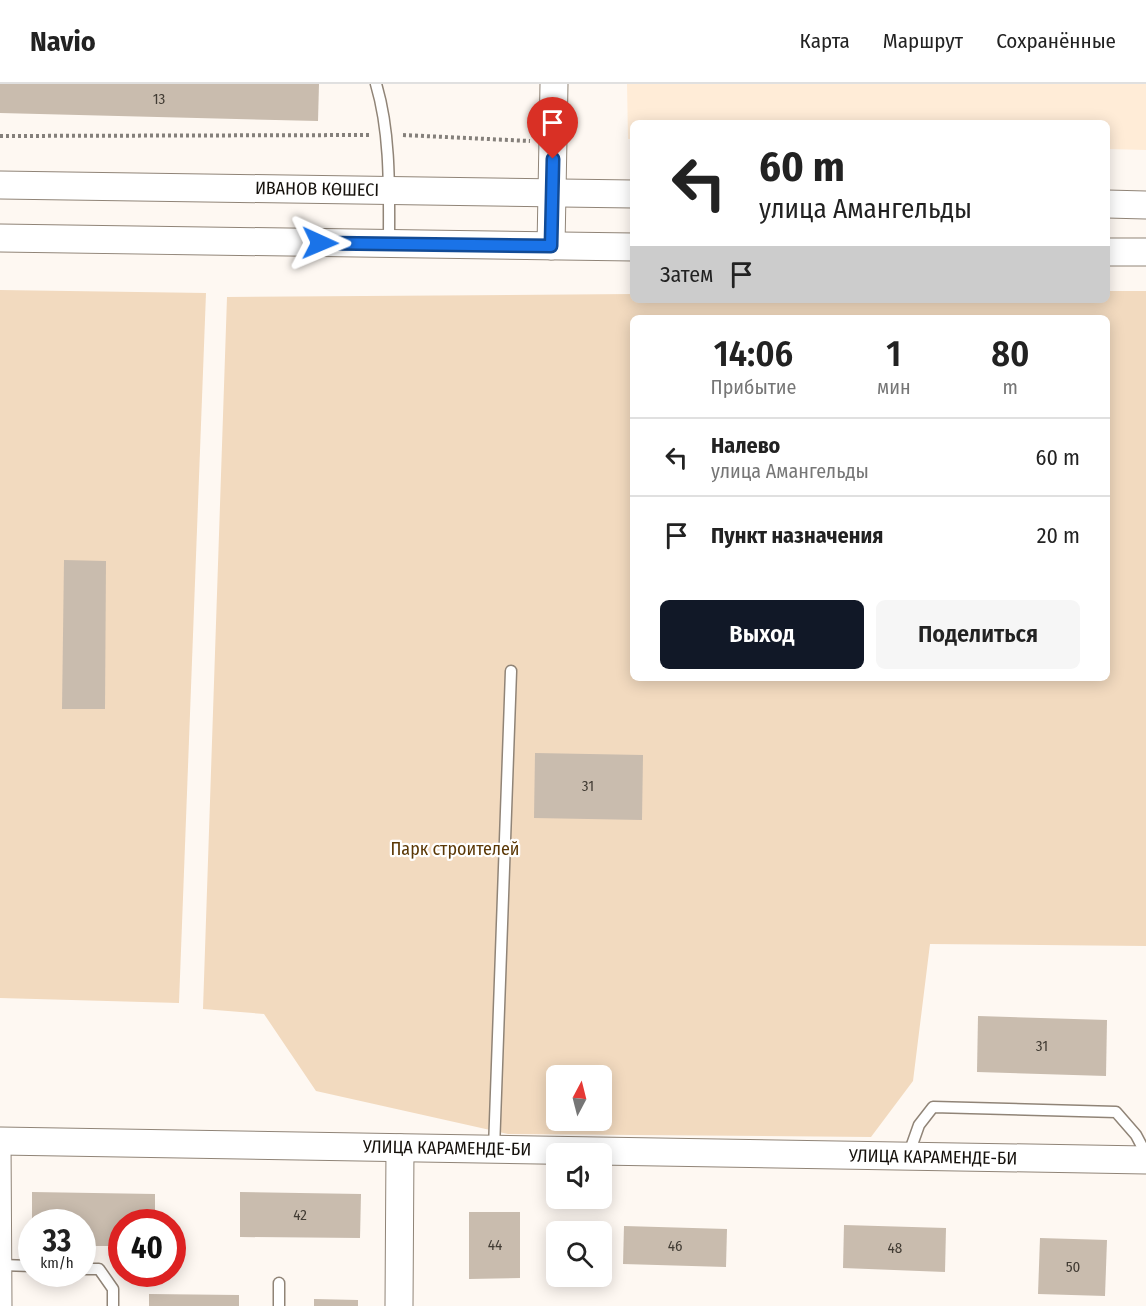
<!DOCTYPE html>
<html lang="ru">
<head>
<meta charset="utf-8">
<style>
  :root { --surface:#fff; --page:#f6f6f6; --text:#222; --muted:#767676; --line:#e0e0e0; --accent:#111827 }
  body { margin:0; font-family:"Fira Sans Condensed",sans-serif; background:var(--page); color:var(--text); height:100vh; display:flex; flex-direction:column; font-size:22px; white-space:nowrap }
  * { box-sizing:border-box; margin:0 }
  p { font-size:20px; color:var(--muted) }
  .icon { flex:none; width:33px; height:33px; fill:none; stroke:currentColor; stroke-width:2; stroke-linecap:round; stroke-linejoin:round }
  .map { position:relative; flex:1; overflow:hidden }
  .sheet { position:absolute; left:630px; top:231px; width:480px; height:366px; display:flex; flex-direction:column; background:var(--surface); border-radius:9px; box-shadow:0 3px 15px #0003 }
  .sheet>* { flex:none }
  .hud { position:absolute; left:630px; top:36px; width:480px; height:183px; border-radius:9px; box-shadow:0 3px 15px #0003; background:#fff; color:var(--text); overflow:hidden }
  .needle { width:39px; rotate:7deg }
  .tools { position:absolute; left:546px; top:981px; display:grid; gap:12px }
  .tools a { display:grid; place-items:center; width:66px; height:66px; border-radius:9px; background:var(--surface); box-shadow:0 3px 15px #0003; font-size:30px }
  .speed { position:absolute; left:18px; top:1125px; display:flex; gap:12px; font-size:30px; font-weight:700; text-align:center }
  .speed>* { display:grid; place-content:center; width:78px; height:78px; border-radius:50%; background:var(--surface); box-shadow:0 3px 15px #0003; line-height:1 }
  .speed small { font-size:15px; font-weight:400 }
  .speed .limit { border:9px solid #d22; background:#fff; color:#111 }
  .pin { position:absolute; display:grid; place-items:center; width:51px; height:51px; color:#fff; margin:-62px -26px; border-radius:50% 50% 50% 0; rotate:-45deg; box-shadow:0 0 6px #0007 }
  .pin .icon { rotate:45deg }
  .me { position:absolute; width:66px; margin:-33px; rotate:91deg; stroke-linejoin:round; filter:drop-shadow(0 0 4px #0008) }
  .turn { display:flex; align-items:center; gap:21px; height:126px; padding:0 30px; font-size:27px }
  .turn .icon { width:78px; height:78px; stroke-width:2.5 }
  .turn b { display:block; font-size:42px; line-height:51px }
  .then { display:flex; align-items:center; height:57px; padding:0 30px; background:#0003; gap:12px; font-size:22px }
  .eta { display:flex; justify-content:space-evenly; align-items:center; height:102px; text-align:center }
  .eta b { font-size:36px; font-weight:600; line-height:42px }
  .action { display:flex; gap:12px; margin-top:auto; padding:12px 30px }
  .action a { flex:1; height:69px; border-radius:9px; background:var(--accent); color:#fff; font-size:24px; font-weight:600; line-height:69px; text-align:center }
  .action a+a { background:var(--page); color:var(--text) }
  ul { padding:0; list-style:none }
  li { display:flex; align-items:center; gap:18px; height:78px; padding:0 30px; border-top:2px solid var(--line) }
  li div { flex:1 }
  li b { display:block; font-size:22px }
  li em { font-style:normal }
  header { display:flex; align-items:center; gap:36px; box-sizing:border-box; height:84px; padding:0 30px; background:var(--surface); border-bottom:2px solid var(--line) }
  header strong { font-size:28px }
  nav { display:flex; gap:33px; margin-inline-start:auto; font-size:21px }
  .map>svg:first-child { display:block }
</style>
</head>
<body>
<header>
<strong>Navio</strong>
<nav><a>Карта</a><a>Маршрут</a><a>Сохранённые</a></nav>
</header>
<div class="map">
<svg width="1146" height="1222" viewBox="0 0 1146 1222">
  <rect width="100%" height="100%" fill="#fef8f2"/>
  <path fill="#ffecd7" d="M 627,0 L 1146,0 L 1146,66 L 1107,65 L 1107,39 L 633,39 L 633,55 L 628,55 Z"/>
  <g fill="#f2dabf" fill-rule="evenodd">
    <path d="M 0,206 L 206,209 L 179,919 L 0,914 Z"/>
    <path d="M 1107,207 L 1146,207 L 1146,862 L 930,860 L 913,997 L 871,1053 L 508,1050 L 316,1007 L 264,930 L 203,925 L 227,213 L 633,210 L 633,216 L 1107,216 ZM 633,234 L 1107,234 L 1107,594 L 633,594 ZM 556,992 L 602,992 L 602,1036 L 556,1036 Z"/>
  </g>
  <g fill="#c9bcae">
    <path d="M 0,0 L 319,0 L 318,37 L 0,29 Z"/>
    <path d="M 64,476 L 106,477 L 105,625 L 62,625 Z"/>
    <path d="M 535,669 L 643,671 L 642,736 L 534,734 Z"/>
    <path d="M 978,932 L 1107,936 L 1106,992 L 977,988 Z"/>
    <path d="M 32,1108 L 155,1110 L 155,1138 L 122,1138 L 122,1162 L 82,1162 L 82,1138 L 32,1138 Z"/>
    <path d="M 240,1108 L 361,1110 L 360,1154 L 240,1153 Z"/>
    <path d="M 469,1128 L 520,1128 L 520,1194 L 469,1195 Z"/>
    <path d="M 844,1141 L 946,1144 L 945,1188 L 843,1184 Z"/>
    <path d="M 624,1142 L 727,1145 L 726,1183 L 623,1180 Z"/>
    <path d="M 1040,1154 L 1107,1156 L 1105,1212 L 1038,1210 Z"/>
    <path d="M 149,1210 L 239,1211 L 239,1222 L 149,1222 Z"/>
    <path d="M 314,1215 L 358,1216 L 358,1222 L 314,1222 Z"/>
  </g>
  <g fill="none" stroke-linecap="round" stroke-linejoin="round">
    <g stroke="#908477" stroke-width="13">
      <g id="service">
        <path d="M 376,0 C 391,50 389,108 389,160"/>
        <path d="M 494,1065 L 511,587"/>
        <path d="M 908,1072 L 919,1041 L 933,1023 L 1116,1028 L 1136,1051 L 1146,1070"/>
        <path d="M 1,1181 L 32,1182"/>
        <path d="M 82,1185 L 99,1185 L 113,1205 L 113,1222"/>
        <path d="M 279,1222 L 279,1199"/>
      </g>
    </g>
    <g stroke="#908477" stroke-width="23">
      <path id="minor" d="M 0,1057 L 1,1222"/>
    </g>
    <g stroke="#908477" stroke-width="29">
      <g id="tertiary">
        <path d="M 0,101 L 633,110"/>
        <path d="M 1107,120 L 1146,121"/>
        <path d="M 0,154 L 633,163"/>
        <path d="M 551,162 L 554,0"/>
        <path d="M 1107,168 L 1146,168"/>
        <path d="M 0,1057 L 1146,1076"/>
        <path d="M 399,1222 L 400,1064"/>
      </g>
    </g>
    <g stroke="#85807b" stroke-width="4" stroke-dasharray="3 3" stroke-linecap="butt">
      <path d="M 403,51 L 530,57"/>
      <path d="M 0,52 L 371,51"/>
    </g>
    <use href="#service" stroke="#fff" stroke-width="10"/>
    <use href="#minor" stroke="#fff" stroke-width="21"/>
    <use href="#tertiary" stroke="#fff" stroke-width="27"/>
  </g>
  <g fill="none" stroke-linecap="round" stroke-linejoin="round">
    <g stroke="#114b97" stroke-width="15">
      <path id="route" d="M 320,159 L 551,162 L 553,75"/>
    </g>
    <use href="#route" stroke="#1a73e8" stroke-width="10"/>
  </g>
  <g text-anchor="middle" stroke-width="4.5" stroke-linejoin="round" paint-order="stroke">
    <g font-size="15" fill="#423c34">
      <text x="159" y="20">13</text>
      <text x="588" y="707">31</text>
      <text x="1042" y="967">31</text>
      <text x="300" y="1136">42</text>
      <text x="495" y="1166">44</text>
      <text x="675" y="1167">46</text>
      <text x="895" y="1169">48</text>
      <text x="1073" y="1188">50</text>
    </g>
    <g font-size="18" fill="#15110c" stroke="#fff">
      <text transform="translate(317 105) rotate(1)" y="6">ИВАНОВ КӨШЕСІ</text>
      <text transform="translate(447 1064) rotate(1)" y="6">УЛИЦА КАРАМЕНДЕ-БИ</text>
      <text transform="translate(933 1073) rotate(1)" y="6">УЛИЦА КАРАМЕНДЕ-БИ</text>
    </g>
    <g font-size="18" fill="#5b3806" stroke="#fff">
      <text x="455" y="771">Парк строителей</text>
    </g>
  </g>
</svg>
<div class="tools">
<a><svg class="needle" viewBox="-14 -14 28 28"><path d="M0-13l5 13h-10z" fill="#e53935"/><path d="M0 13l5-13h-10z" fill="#767676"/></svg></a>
<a><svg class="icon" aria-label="sound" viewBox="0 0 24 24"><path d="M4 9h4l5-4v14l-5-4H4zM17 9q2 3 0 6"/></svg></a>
<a><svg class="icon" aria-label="search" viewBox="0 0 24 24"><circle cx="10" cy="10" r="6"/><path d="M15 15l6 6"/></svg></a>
</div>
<div class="speed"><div>33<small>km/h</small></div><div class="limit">40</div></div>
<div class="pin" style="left:553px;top:75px;background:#d93025"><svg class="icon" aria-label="arrive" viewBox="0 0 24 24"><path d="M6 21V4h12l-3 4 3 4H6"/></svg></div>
<svg class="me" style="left:320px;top:159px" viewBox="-20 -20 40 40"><path d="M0-17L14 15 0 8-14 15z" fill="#1a73e8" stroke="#fff" stroke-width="4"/></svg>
<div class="hud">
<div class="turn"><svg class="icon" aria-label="left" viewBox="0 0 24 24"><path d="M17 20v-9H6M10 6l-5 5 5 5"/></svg><div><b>60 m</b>улица Амангельды</div></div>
<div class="then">Затем<svg class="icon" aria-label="arrive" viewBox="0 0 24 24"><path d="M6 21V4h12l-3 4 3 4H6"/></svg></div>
</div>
<section class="sheet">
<div class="eta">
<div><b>14:06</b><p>Прибытие</p></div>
<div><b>1</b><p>мин</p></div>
<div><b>80</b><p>m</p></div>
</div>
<ul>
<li><svg class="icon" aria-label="left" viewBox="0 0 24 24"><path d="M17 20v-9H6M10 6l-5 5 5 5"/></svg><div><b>Налево</b><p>улица Амангельды</p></div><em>60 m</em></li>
<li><svg class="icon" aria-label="arrive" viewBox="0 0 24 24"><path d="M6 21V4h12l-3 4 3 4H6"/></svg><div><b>Пункт назначения</b></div><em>20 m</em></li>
</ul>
<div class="action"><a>Выход</a><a>Поделиться</a></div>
</section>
</div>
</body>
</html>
